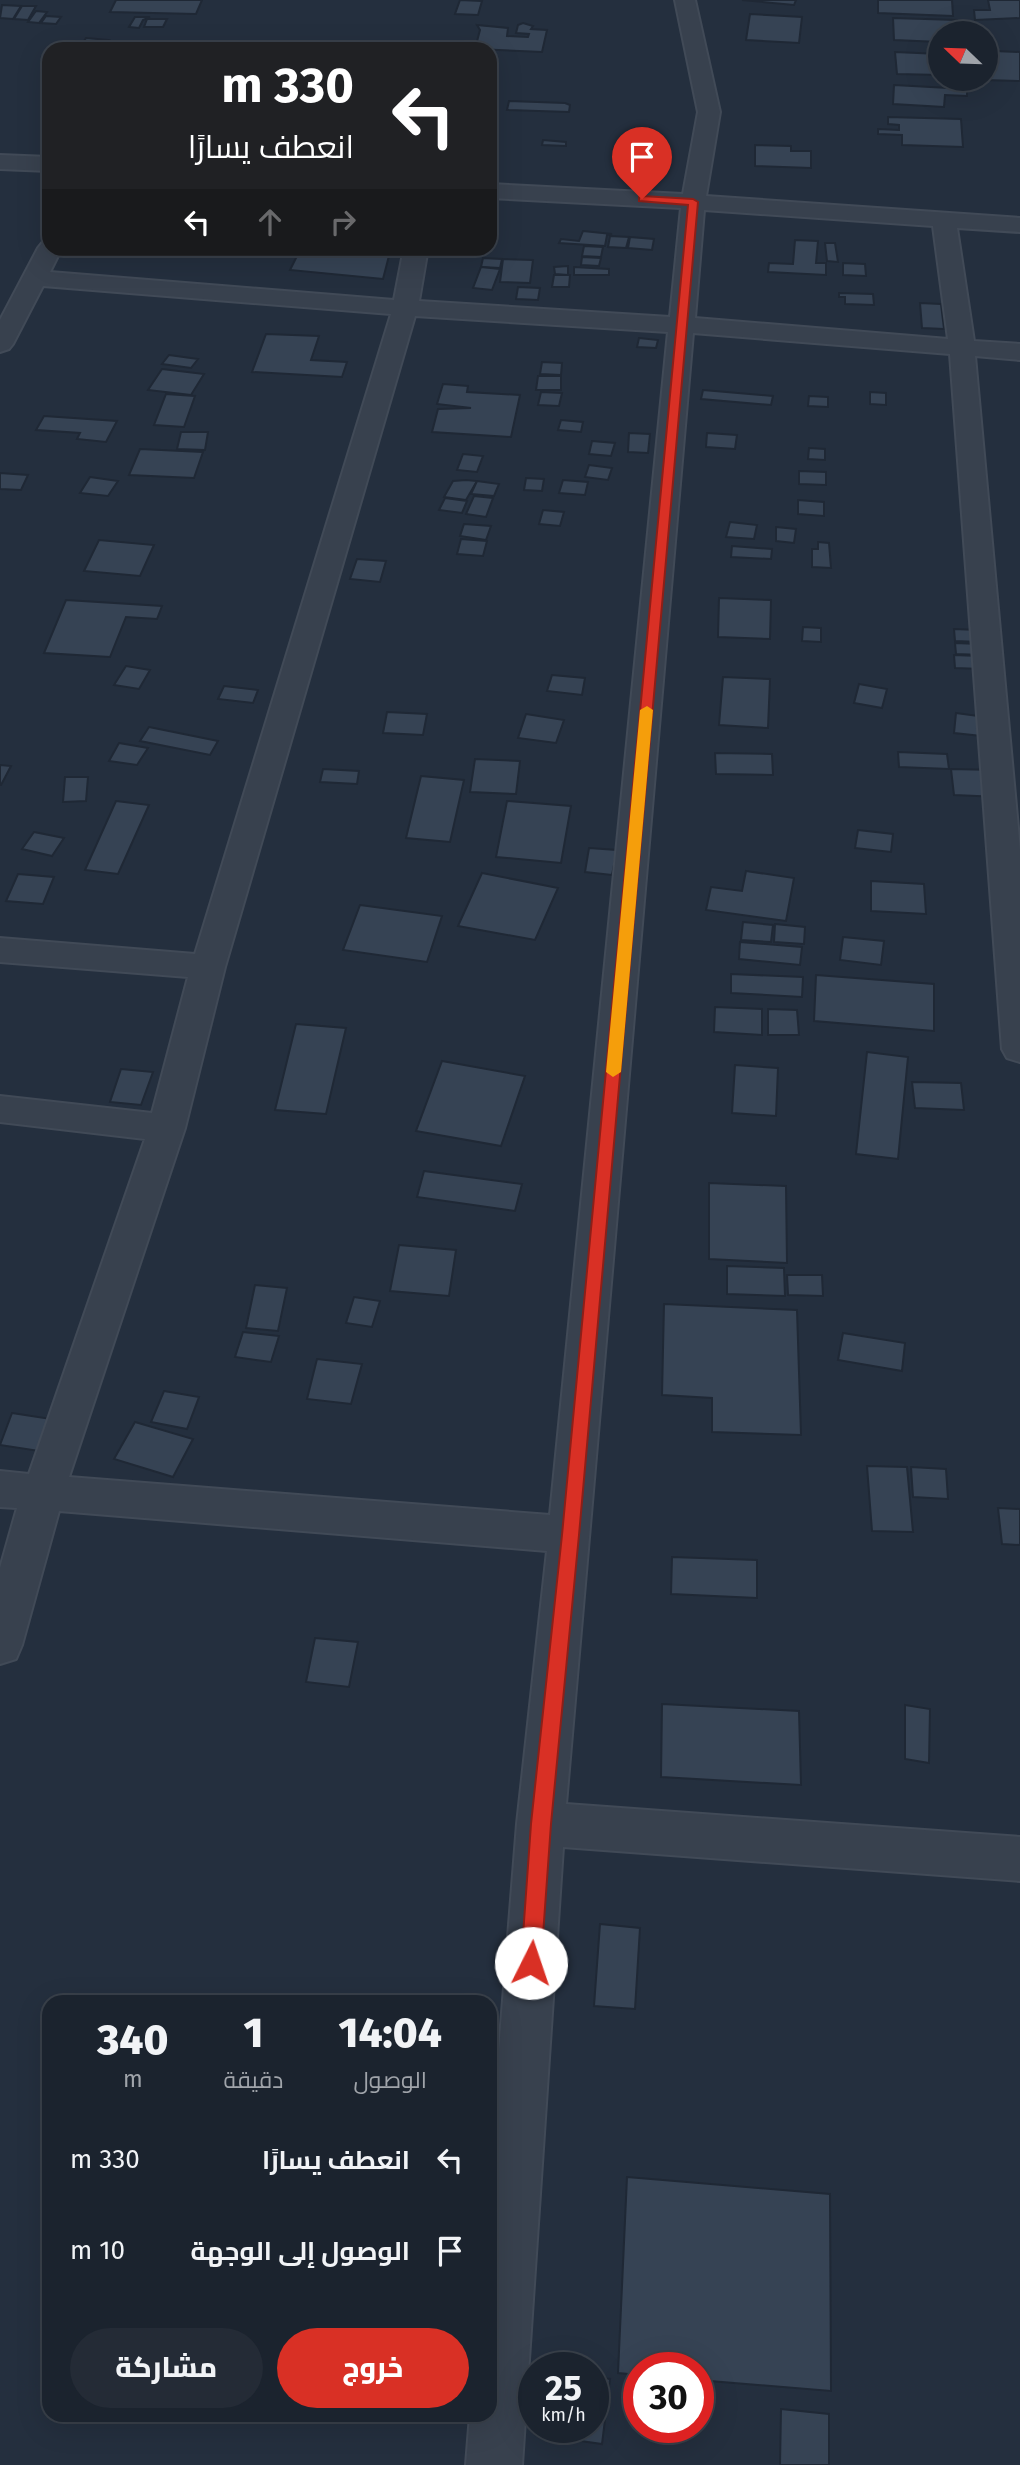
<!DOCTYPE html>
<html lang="ar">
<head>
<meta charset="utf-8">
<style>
  :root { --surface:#1b232e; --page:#242b36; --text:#f1f3f6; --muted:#a0a4aa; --line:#39404a; --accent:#d93025 }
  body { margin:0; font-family:"Fira Sans",Cairo,sans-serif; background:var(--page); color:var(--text); direction:rtl; height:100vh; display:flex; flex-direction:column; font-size:26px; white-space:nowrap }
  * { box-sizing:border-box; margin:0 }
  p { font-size:23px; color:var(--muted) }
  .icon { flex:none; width:38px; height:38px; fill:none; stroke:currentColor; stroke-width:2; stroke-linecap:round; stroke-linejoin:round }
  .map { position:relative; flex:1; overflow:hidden; direction:ltr }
  .details { position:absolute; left:42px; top:1995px; width:455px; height:427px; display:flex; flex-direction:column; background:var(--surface); border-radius:21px; box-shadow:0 7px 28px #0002,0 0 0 2px var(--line); direction:rtl }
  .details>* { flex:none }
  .top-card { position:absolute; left:42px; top:42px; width:455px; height:214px; border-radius:21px; box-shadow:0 7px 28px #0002,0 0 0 2px var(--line); direction:rtl; background:#202124; color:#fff; overflow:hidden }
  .needle { width:46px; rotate:293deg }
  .fabs { position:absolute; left:928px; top:21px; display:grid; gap:14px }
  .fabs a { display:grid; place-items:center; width:70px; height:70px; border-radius:50%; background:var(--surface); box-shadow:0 7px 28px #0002,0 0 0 2px var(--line); font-size:35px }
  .speed { position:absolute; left:518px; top:2352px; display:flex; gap:14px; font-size:35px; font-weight:700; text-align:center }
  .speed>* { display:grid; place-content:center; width:91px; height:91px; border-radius:50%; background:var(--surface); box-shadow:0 7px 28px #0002,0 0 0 2px var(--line); line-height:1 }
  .speed small { font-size:18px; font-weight:400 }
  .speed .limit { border:10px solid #d22; background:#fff; color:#111 }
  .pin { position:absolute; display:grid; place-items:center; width:60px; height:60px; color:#fff; margin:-72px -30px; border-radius:50% 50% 50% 0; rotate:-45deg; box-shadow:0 0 7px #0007 }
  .pin .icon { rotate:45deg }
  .me { position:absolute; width:77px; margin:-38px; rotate:4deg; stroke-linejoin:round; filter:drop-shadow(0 0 5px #0008) }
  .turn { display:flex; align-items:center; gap:24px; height:147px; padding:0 28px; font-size:32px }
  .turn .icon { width:91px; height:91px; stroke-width:2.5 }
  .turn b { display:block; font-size:49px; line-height:60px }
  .lanes { display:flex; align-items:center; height:66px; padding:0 28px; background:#0003; justify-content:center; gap:35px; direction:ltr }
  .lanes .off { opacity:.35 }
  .eta { display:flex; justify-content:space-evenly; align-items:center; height:119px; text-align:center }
  .eta b { font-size:42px; font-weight:800; line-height:49px }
  .button { display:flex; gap:14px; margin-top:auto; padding:14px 28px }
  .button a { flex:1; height:80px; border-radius:42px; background:var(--accent); color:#fff; font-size:28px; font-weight:800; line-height:80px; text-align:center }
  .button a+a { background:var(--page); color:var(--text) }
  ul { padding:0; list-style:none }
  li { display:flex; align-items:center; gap:21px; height:91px; padding:0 28px }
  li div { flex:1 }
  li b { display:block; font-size:26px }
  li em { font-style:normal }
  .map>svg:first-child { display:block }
</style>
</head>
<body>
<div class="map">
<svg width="1020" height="2465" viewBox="0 0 1020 2465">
  <rect width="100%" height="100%" fill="#242f3e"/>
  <g fill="#364354" stroke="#1f2835" stroke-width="2">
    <path d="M 116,0 L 202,0 L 196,14 L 110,12 Z"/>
    <path d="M 460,0 L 482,1 L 478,15 L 455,14 Z"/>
    <path d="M 742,0 L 796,0 L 794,5 Z"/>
    <path d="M 878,0 L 952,0 L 953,16 L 878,13 Z"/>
    <path d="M 988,0 L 1020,0 L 1020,18 L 975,20 L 974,10 L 990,10 Z"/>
    <path d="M 2,5 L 21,6 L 13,19 L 0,18 Z"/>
    <path d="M 22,6 L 36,6 L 28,20 L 14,19 Z"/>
    <path d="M 36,11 L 47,12 L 39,23 L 28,22 Z"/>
    <path d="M 750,14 L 802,17 L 799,43 L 746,40 Z"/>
    <path d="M 46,16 L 61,17 L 56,24 L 41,23 Z"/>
    <path d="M 135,17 L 150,17 L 143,20 L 139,28 L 129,27 Z"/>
    <path d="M 893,18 L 957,20 L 958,33 L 940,33 L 940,42 L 894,40 Z"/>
    <path d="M 147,19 L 167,19 L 163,27 L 144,27 Z"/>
    <path d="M 523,23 L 533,26 L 531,29 L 547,30 L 542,52 L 475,49 L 480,30 L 477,25 L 508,28 L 507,36 L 528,37 L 529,34 L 516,33 L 518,25 Z"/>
    <path d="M 86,38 L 109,40 L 104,47 L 81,46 Z"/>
    <path d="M 994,51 L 1020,52 L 1020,81 L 985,80 L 985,63 L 994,63 Z"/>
    <path d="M 895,52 L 940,54 L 940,75 L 897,74 Z"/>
    <path d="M 894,85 L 967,89 L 967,96 L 945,95 L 944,107 L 893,104 Z"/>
    <path d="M 509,101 L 565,103 L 570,105 L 569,112 L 507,110 Z"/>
    <path d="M 888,117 L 961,119 L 963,147 L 902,145 L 902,135 L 878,134 L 878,129 L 899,130 L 899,125 L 888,124 Z"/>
    <path d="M 543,140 L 566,142 L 566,146 L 542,145 Z"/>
    <path d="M 755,145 L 791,146 L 791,151 L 811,151 L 811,168 L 755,166 Z"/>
    <path d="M 583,231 L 612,234 L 607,235 L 605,246 L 559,243 L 561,239 L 579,241 Z"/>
    <path d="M 610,236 L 629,237 L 626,248 L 608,247 Z"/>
    <path d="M 630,237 L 654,239 L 652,250 L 628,248 Z"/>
    <path d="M 795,240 L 818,241 L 816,263 L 826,263 L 826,275 L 768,272 L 769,263 L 793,264 Z"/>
    <path d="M 825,243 L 835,243 L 838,262 L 827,261 Z"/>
    <path d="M 584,246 L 603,247 L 601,257 L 582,256 Z"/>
    <path d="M 232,248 L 258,248 L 253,257 L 229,254 Z"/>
    <path d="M 301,248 L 391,248 L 383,279 L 290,270 Z"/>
    <path d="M 582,257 L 601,258 L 599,266 L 581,265 Z"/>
    <path d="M 483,258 L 502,259 L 500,268 L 481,267 Z"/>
    <path d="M 503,259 L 533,260 L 530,283 L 500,282 Z"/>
    <path d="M 843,263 L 865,264 L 866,276 L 843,275 Z"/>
    <path d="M 568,266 L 568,275 L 555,274 L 554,267 Z"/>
    <path d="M 481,267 L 500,269 L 492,290 L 473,288 Z"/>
    <path d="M 574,267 L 609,269 L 609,275 L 574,275 Z"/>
    <path d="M 554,275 L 570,275 L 569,287 L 552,287 Z"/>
    <path d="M 518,287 L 540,288 L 538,300 L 516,299 Z"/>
    <path d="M 839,293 L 873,294 L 874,305 L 845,304 L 845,297 L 839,297 Z"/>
    <path d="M 920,303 L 941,304 L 944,329 L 922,328 Z"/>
    <path d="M 266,334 L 319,336 L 311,360 L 347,362 L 342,377 L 252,372 Z"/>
    <path d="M 639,338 L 658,340 L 656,348 L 637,347 Z"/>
    <path d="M 169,355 L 198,359 L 191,368 L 162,364 Z"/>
    <path d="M 542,362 L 562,363 L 561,375 L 540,374 Z"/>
    <path d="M 162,369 L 204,374 L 191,395 L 148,390 Z"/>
    <path d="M 538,376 L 561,376 L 561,390 L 536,390 Z"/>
    <path d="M 443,384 L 468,386 L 467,392 L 520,395 L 511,437 L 432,432 L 438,409 L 471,408 L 437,404 Z"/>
    <path d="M 703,390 L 773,396 L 771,405 L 701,399 Z"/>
    <path d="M 541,392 L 562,393 L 559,406 L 538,405 Z"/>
    <path d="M 870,392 L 886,393 L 886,405 L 870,404 Z"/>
    <path d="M 166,394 L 195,396 L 184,427 L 154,425 Z"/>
    <path d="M 809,396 L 828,397 L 828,407 L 808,406 Z"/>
    <path d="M 44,416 L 117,421 L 106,442 L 77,439 L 80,433 L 36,430 Z"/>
    <path d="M 561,420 L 583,422 L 581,432 L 558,430 Z"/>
    <path d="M 181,432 L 208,432 L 205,450 L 177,449 Z"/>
    <path d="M 629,433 L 650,434 L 648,453 L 628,452 Z"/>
    <path d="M 707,433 L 737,435 L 735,449 L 706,447 Z"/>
    <path d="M 592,441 L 615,443 L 611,456 L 589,454 Z"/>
    <path d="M 809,448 L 825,449 L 825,460 L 808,459 Z"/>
    <path d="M 140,449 L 203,452 L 194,478 L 129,475 Z"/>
    <path d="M 463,454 L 483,456 L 477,472 L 457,470 Z"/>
    <path d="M 589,465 L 612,468 L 608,480 L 585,477 Z"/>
    <path d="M 799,471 L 826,472 L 826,485 L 799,484 Z"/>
    <path d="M 0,473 L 28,475 L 21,490 L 0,489 Z"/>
    <path d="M 90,477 L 118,481 L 108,496 L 80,493 Z"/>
    <path d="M 526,478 L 544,479 L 542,491 L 524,490 Z"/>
    <path d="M 466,480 L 477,481 L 466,500 L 444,497 L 453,481 Z"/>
    <path d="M 563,480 L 588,482 L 585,495 L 559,493 Z"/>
    <path d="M 477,481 L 499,484 L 494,496 L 471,494 Z"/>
    <path d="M 474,496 L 493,498 L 486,517 L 466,514 Z"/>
    <path d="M 445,498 L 467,501 L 462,513 L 439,510 Z"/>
    <path d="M 798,500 L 824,502 L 824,516 L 798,514 Z"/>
    <path d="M 543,510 L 564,512 L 560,526 L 539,524 Z"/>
    <path d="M 730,522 L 757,525 L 754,539 L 726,537 Z"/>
    <path d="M 464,524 L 491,526 L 486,540 L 460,536 Z"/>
    <path d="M 776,527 L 796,529 L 794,543 L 776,541 Z"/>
    <path d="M 461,539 L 487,541 L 483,556 L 457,554 Z"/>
    <path d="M 99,540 L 154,545 L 140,576 L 84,571 Z"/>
    <path d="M 818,542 L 829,543 L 831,568 L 812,567 L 812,549 L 818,549 Z"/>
    <path d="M 732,546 L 772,549 L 771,559 L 731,557 Z"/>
    <path d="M 357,559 L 386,561 L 380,582 L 350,579 Z"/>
    <path d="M 719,598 L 771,600 L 770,639 L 718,637 Z"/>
    <path d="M 66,600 L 162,606 L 157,619 L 126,617 L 110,657 L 44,653 Z"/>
    <path d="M 803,627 L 821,628 L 821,642 L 802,641 Z"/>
    <path d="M 954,629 L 978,630 L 979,642 L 955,641 Z"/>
    <path d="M 955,643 L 980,644 L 982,655 L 956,654 Z"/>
    <path d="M 954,655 L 979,656 L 981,669 L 955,668 Z"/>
    <path d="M 126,666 L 150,670 L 139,689 L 114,685 Z"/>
    <path d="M 552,675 L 585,678 L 582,695 L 547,691 Z"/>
    <path d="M 723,677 L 770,679 L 768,728 L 719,725 Z"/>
    <path d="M 859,684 L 887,689 L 882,708 L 854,703 Z"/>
    <path d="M 224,686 L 258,690 L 253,703 L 218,699 Z"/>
    <path d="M 387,712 L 427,714 L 423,735 L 383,733 Z"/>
    <path d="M 956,713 L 993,718 L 991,737 L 954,733 Z"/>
    <path d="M 526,714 L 564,720 L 556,743 L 518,738 Z"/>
    <path d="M 149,727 L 218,741 L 210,755 L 140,741 Z"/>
    <path d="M 119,743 L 148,748 L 137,765 L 109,761 Z"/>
    <path d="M 898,752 L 947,754 L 949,769 L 899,767 Z"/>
    <path d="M 715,753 L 772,754 L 773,775 L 716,774 Z"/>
    <path d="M 475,759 L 520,761 L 516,794 L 470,792 Z"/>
    <path d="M 0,765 L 11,766 L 1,785 L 0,785 Z"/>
    <path d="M 323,769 L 359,771 L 357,784 L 320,782 Z"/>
    <path d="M 951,769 L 995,770 L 999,797 L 954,795 Z"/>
    <path d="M 421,776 L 464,780 L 450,842 L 406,838 Z"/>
    <path d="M 65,777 L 88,777 L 86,801 L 63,802 Z"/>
    <path d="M 116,801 L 149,805 L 118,874 L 85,870 Z"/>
    <path d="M 507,801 L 571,806 L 561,863 L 496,857 Z"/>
    <path d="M 858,830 L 893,834 L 891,852 L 855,848 Z"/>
    <path d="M 34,832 L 64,838 L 52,856 L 22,849 Z"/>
    <path d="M 589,848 L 617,850 L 612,875 L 585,872 Z"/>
    <path d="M 746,871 L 794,878 L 786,921 L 706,910 L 711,887 L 742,891 Z"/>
    <path d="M 482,873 L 558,888 L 535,940 L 458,926 Z"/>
    <path d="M 18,874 L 54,877 L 43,904 L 6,901 Z"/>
    <path d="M 871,881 L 924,884 L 926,914 L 871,911 Z"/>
    <path d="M 360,905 L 442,916 L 427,962 L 343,950 Z"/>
    <path d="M 743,922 L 773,925 L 771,942 L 741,940 Z"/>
    <path d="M 775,924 L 805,927 L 804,944 L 774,942 Z"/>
    <path d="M 843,937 L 884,941 L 881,965 L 840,960 Z"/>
    <path d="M 740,942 L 802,947 L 800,965 L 739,959 Z"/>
    <path d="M 731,974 L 803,977 L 802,997 L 731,993 Z"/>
    <path d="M 816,975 L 934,984 L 934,1031 L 814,1021 Z"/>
    <path d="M 715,1007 L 762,1009 L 762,1035 L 714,1032 Z"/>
    <path d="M 768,1009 L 797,1010 L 799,1035 L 768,1035 Z"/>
    <path d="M 296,1024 L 346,1028 L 326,1114 L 275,1110 Z"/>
    <path d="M 867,1052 L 908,1057 L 898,1159 L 856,1154 Z"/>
    <path d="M 442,1061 L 525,1076 L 501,1146 L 416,1131 Z"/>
    <path d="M 735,1065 L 778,1068 L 776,1116 L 732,1113 Z"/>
    <path d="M 121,1069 L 153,1072 L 141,1105 L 110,1102 Z"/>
    <path d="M 912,1082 L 961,1083 L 964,1110 L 915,1108 Z"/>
    <path d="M 424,1171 L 522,1184 L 515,1211 L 417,1197 Z"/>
    <path d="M 709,1183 L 786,1186 L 787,1263 L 709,1259 Z"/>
    <path d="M 399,1245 L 456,1250 L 449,1296 L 390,1291 Z"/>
    <path d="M 727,1266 L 784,1268 L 785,1296 L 727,1294 Z"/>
    <path d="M 787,1275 L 822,1275 L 823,1296 L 788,1295 Z"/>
    <path d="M 255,1285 L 287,1288 L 278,1331 L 246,1328 Z"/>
    <path d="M 354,1297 L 380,1301 L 372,1327 L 346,1323 Z"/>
    <path d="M 664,1304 L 797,1310 L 801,1435 L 712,1432 L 712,1398 L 662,1395 Z"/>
    <path d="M 243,1332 L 279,1336 L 271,1362 L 235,1357 Z"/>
    <path d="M 843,1333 L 905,1343 L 902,1371 L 838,1360 Z"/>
    <path d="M 317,1359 L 362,1364 L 351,1404 L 307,1399 Z"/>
    <path d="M 164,1391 L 199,1397 L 187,1429 L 151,1422 Z"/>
    <path d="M 12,1413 L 51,1419 L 39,1451 L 0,1445 Z"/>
    <path d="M 135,1422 L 193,1439 L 173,1477 L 114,1459 Z"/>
    <path d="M 867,1466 L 907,1467 L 913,1532 L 872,1531 Z"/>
    <path d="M 911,1467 L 946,1469 L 948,1499 L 913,1497 Z"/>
    <path d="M 998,1508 L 1020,1509 L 1020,1545 L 1002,1544 Z"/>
    <path d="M 672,1557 L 757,1560 L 757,1598 L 671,1594 Z"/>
    <path d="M 315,1638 L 358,1642 L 349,1687 L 306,1682 Z"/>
    <path d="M 662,1704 L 799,1711 L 801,1785 L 661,1777 Z"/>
    <path d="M 905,1705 L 930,1709 L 929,1763 L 905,1759 Z"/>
    <path d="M 600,1924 L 640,1928 L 635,2009 L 594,2006 Z"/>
    <path d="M 627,2177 L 830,2194 L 831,2391 L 698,2380 L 698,2368 L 639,2368 L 639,2375 L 618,2373 Z"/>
    <path d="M 593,2377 L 610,2379 L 602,2444 L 552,2437 L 553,2427 L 593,2427 Z"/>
    <path d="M 781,2409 L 829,2414 L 829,2465 L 780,2465 Z"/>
  </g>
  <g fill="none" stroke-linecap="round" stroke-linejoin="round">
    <g stroke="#414a57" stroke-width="4">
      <g id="minor">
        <path d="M 675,0 L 695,0 L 720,112 L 706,196 L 1020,218 L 1020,232 L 957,228 L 974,341 L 1020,344 L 1020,360 L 975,356 L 1020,850 L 1020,1062 L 1007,1058 L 1002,1049 L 950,354 L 693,333 L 566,1804 L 1020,1837 L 1020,1881 L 563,1847 L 522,2465 L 466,2465 L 470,2415 L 490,2415 L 490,2163 L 517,1824 L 547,1551 L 59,1511 L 22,1645 L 16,1659 L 0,1664 L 0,1568 L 17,1508 L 0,1507 L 0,1471 L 29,1474 L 145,1139 L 0,1122 L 0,1096 L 152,1113 L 188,977 L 0,962 L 0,938 L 195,954 L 391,314 L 43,286 L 13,344 L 9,349 L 0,352 L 0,320 L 38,248 L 42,243 L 49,241 L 49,248 L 62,248 L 50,272 L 394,300 L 404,248 L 428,248 L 419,301 L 670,317 L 681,208 L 490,198 L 490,184 L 683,194 L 698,112 ZM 704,210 L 933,226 L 948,339 L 695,318 ZM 415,316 L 668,332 L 550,1515 L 69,1477 L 185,1128 L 225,967 Z"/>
        <path d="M 0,155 L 49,157 L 49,171 L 0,169 Z"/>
      </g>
    </g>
    <use href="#minor" fill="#38414e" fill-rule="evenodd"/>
  </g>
  <path fill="#d93025" stroke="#8d1f18" stroke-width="2" d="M 642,196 L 693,199 L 698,202 L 579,1535 L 551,1824 L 541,1963 L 538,1970 L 531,1973 L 524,1970 L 521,1963 L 531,1824 L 562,1535 L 688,205 L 639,201 L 639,197 Z"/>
  <path fill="#f59e0b" d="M 647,706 L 653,710 L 621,1072 L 613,1077 L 606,1072 L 640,710 Z"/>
</svg>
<div class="fabs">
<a><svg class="needle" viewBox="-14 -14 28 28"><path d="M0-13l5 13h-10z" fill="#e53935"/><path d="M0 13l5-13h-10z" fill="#a0a4aa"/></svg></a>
</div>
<div class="speed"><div>25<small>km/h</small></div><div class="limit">30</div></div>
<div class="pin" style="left:642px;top:199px;background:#d93025"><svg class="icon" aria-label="arrive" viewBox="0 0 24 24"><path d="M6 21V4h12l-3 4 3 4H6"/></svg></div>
<svg class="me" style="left:531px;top:1963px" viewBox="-20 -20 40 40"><circle r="19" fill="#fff"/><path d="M0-13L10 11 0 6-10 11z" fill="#d93025"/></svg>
<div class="top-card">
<div class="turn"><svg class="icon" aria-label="left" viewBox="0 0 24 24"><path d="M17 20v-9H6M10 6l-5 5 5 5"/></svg><div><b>330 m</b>انعطف يسارًا</div></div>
<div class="lanes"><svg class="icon" aria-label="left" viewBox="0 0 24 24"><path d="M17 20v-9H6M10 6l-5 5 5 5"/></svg><svg class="icon off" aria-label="ahead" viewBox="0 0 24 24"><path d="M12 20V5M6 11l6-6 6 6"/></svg><svg class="icon off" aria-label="right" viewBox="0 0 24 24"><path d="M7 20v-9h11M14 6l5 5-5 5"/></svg></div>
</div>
<section class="details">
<div class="eta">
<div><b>14:04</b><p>الوصول</p></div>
<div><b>1</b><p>دقيقة</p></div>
<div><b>340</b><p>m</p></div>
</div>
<ul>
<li><svg class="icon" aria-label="left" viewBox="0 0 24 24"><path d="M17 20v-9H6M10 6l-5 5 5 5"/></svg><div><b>انعطف يسارًا</b></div><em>330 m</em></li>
<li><svg class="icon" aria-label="arrive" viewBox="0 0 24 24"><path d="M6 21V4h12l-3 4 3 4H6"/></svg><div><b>الوصول إلى الوجهة</b></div><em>10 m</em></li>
</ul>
<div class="button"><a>خروج</a><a>مشاركة</a></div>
</section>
</div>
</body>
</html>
